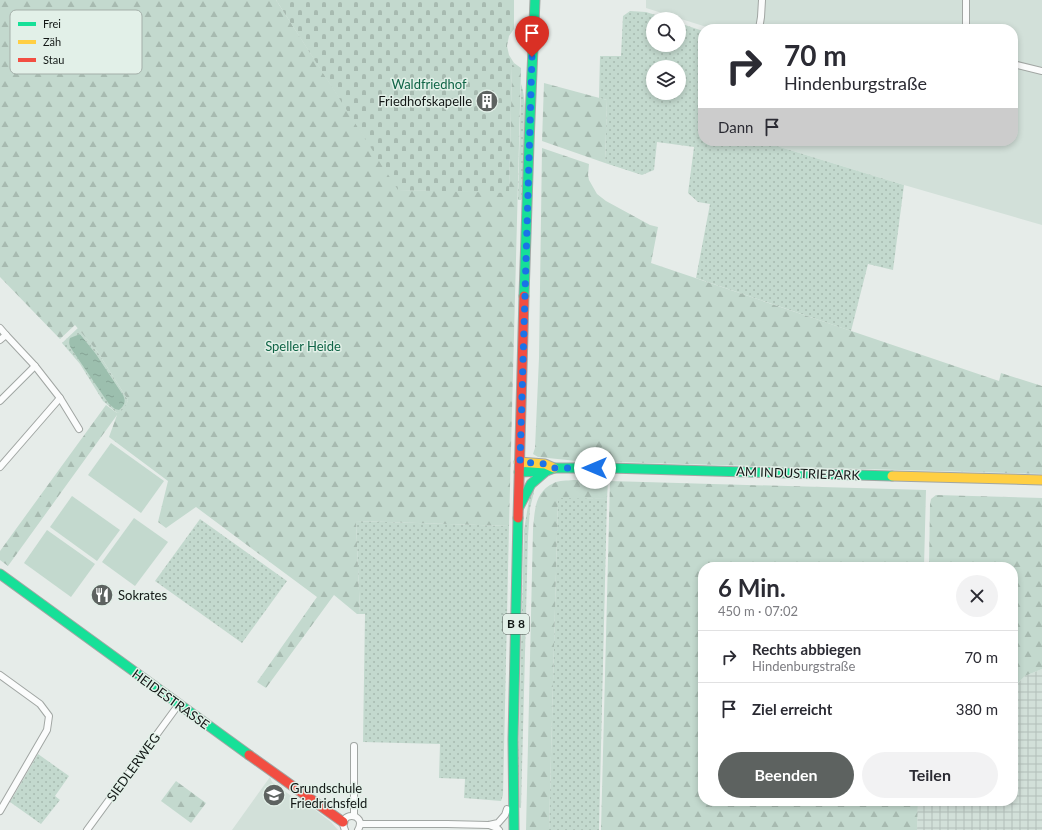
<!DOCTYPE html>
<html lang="de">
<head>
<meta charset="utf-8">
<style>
  :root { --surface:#fff; --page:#f2f2f3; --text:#2b2b33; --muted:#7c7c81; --line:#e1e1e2; --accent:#5d6260 }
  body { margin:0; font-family:Lato,sans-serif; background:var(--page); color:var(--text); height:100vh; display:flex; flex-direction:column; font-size:15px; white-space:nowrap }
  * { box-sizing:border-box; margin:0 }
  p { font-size:13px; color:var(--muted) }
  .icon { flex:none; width:22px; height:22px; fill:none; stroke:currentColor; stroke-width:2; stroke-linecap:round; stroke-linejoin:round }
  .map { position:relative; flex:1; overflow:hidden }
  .panel { position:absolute; left:698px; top:562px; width:320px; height:244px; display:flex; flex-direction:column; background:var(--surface); border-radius:16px; box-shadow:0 2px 6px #0003 }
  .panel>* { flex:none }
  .banner { position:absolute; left:698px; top:24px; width:320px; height:122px; border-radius:16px; box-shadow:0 2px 6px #0003; background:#fff; color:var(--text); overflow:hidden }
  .fabs { position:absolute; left:646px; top:12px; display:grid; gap:8px }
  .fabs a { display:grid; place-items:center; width:40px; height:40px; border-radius:50%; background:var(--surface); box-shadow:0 2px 6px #0003; font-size:20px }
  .pin { position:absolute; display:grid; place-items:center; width:34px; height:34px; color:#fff; margin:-41px -17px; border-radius:50% 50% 50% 0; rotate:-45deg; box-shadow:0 0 4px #0007 }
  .pin .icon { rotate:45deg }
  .me { position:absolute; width:44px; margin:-22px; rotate:270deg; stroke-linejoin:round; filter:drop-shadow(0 0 3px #0008) }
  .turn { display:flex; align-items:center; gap:14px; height:84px; padding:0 20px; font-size:18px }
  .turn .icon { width:52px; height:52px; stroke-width:2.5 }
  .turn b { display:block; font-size:28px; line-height:34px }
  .then { display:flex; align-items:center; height:38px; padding:0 20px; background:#0003; gap:8px; font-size:15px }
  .round { display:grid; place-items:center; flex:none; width:42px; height:42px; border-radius:21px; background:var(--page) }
  .head { display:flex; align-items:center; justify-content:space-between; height:68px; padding:0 20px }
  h1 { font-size:24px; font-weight:700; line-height:30px }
  .button { display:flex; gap:8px; margin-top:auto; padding:8px 20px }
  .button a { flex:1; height:46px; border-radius:24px; background:var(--accent); color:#fff; font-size:16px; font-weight:700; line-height:46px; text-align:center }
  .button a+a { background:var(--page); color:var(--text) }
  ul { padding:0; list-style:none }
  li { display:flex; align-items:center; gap:12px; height:52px; padding:0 20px; border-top:1px solid var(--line) }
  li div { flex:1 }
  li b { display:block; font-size:15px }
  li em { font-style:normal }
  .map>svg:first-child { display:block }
</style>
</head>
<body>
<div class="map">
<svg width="1042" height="830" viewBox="0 0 1042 830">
  <defs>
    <pattern id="industrial-grid" width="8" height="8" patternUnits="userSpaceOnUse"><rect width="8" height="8" fill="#d2e0d9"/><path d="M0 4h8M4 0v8" fill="none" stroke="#b3bfba"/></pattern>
    <pattern id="green-dots" width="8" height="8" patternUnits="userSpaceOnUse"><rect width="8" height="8" fill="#c3d9ce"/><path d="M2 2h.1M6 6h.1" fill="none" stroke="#a7bab0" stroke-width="1.8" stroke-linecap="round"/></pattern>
    <pattern id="forest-firs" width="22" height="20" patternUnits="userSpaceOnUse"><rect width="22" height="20" fill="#c3d9ce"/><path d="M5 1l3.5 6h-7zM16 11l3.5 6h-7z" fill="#a7bab0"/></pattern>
    <pattern id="cemetery-stones" width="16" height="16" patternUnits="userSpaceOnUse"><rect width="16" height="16" fill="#c3d9ce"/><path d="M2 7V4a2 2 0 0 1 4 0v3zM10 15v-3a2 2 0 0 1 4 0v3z" fill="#a7bab0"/></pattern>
    <pattern id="water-ripples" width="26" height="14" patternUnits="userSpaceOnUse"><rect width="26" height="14" fill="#9cbfae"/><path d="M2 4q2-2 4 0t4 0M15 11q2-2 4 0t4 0" fill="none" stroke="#86a395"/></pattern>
  </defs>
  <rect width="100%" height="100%" fill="#e6ece9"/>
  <g fill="#d2e0d9">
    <path d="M 646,0 L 1042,0 L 1042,225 L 904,185 L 760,141 L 1013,141 L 1013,29 L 713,29 L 646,8 Z"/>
    <path d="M 270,777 L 272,782 L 308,808 L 314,809 L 331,822 L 338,830 L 232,830 Z"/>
  </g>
  <path fill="url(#industrial-grid)" d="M 1042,669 L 1042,830 L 917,830 L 918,801 L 1013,801 L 1013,688 L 1025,676 Z"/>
  <g fill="url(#green-dots)" fill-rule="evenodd">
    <path d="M 630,11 L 646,12 L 668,19 L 653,19 L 653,45 L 679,45 L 679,23 L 703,31 L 703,141 L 760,141 L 904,185 L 893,270 L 868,264 L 851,331 L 696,278 L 710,204 L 698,202 L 688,193 L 694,147 L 657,142 L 654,170 L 642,175 L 605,163 L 607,100 L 599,98 L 600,56 L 621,56 L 623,16 ZM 653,67 L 679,67 L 679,93 L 653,93 Z"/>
    <path d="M 521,84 C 524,92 524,101 526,110 L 523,197 L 521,200 L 518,200 Z"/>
    <path d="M 78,328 L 97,351 L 128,400 C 126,406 124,412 117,413 L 103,401 L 80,364 L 62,343 ZM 80,334 L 96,354 L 123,395 L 86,370 L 72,350 L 69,341 Z"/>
    <path d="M 533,488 L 534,490 L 534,492 L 530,508 L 528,537 L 521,808 L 517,807 L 524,530 L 529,500 Z"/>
    <path d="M 558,497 L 607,499 L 599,830 L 549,830 Z"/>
    <path d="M 200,519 L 287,581 L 242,643 L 155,581 Z"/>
    <path d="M 356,521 L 509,526 L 503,795 L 501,801 L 464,798 L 465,779 L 439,778 L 440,744 L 363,742 L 365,614 L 360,614 Z"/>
    <path d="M 38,754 L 69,776 L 55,796 L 60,800 L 41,824 L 10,802 Z"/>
  </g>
  <g fill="url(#forest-firs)">
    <path d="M 0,0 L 276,0 L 399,190 L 509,192 L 512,65 L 514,63 L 521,68 L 509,526 L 356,521 L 360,614 L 357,614 L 334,595 L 266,688 L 257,682 L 317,597 L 196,507 L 166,528 L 158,522 L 168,481 L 109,437 L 117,415 L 8,566 L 0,560 L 0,551 L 106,405 L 117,413 C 123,411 126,406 128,400 L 97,351 L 75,325 L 60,339 L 0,277 Z"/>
    <path d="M 544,83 L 607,100 L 605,163 L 542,141 Z"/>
    <path d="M 542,148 L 589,164 L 588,175 L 589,180 L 597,194 L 606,201 L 650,225 L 658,227 L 651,263 L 999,381 L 1001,373 L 1042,386 L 1042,474 L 577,461 L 538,457 L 533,454 L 535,448 L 539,358 Z"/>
    <path d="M 573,480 L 608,481 L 607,499 L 558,498 L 549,830 L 526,830 L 533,529 C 535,511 534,492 554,483 C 559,480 567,481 573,480 Z"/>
    <path d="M 610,481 L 926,490 L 924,567 L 703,567 L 703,801 L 918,801 L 917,830 L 601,830 Z"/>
    <path d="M 936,495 L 1042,498 L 1042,669 L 1025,676 L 1013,688 L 1013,567 L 929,567 L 930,504 L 931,499 Z"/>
    <path d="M 176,781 L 206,803 L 191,823 L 161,801 Z"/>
  </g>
  <path fill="url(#cemetery-stones)" d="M 276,0 L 514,0 L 514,29 L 509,36 L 507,46 L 509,55 L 514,63 L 512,65 L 509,193 L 398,190 Z"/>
  <g fill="#c3d9ce">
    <path d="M 111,443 L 164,481 L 141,513 L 88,475 Z"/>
    <path d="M 72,496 L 120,530 L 97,561 L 50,527 Z"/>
    <path d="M 134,518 L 168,542 L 135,586 L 102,562 Z"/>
    <path d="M 47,530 L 95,564 L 71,597 L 24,563 Z"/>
  </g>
  <path fill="url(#water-ripples)" d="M 80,334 L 96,354 L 123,395 C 126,401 125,405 119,410 L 115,409 L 109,404 L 72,350 C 70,346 68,343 70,338 Z"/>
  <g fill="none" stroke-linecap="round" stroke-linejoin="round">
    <g stroke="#a1a6a3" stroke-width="8">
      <g id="street">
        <path d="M 966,0 L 966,29"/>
        <path d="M 759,29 L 761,17 L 762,0"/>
        <path d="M 1013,64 L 1042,71"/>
        <path d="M 0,328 L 6,335"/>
        <path d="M 0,340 L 6,335 L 35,366 L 60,398 L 0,467"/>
        <path d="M 60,398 L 79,429"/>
        <path d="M 0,401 L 35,366"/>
        <path d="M 0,675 L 40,704 L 49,716 L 47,730 L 0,811"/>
        <path d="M 354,746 L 354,816"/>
        <path d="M 360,824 L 447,824 L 489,825 L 498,823 L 505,815 L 507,809"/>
        <path d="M 489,825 L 497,828 L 499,830"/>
        <path d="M 87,830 L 179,704"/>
        <path d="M 345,830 C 336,811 368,812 358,830"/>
      </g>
    </g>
    <g stroke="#a1a6a3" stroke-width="11">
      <g id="fast">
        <path d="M 524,296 L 529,143 L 535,0"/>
        <path d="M 519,472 L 546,471 L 554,468 L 609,468 L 892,476"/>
        <path d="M 519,507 L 531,484 L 546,471"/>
        <path d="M 0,574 L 249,755"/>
        <path d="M 514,830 L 513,739 L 518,518"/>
      </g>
    </g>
    <g stroke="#a1a6a3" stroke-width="11">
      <g id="slow">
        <path d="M 519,462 L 545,464 L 554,468"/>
        <path d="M 892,476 L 1042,480"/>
      </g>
    </g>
    <g stroke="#a1a6a3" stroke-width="11">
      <g id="jam">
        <path d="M 518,518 L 524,296"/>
        <path d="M 249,755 L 343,822"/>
      </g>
    </g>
    <use href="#street" stroke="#fbfcfc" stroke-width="6"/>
    <use href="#fast" stroke="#16e098" stroke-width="9"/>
    <use href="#slow" stroke="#ffcf43" stroke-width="9"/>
    <use href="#jam" stroke="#f24e42" stroke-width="9"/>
  </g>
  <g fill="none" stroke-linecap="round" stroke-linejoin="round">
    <path stroke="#1a73e8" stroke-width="7" stroke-dasharray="0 12.6" d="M 532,57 L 520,462 L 545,464 L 554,468 L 595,468"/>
  </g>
  <defs>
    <g id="building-disc" transform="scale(1.15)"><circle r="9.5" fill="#5d6260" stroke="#e2f0e8"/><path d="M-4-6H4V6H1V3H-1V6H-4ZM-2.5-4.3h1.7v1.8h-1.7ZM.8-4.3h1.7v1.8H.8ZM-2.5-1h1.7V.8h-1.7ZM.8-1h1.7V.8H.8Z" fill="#fff"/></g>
    <g id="restaurant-disc" transform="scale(1.15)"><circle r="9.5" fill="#5d6260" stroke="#e2f0e8"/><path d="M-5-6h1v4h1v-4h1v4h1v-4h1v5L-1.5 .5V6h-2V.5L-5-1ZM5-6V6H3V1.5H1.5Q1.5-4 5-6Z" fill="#fff"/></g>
    <g id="school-disc" transform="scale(1.15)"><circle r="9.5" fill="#5d6260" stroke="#e2f0e8"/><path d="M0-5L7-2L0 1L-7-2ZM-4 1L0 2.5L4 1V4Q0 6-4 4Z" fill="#fff"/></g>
  </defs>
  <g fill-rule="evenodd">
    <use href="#building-disc" x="487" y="101"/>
    <use href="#restaurant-disc" x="102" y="595"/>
    <use href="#school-disc" x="274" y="795"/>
  </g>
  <g text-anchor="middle" stroke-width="3" stroke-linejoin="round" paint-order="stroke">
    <rect fill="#e2f0e8" stroke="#515955" stroke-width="1" x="503" y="614" width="26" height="20" rx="3"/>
    <g font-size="12" font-weight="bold" fill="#131816">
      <text x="516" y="628">B 8</text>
    </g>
    <g font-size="13" fill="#106446" stroke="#e2f0e8">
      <text x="429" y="89">Waldfriedhof</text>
      <text x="303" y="351">Speller Heide</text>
    </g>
    <g font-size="13" fill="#131816" stroke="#e2f0e8" text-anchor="start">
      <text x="472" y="106" text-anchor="end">Friedhofskapelle</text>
      <text x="118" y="600">Sokrates</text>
      <text x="290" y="793">Grundschule<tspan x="290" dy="15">Friedrichsfeld</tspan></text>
    </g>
    <g font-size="13" fill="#131816" stroke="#e2f0e8">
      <text transform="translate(798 473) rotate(2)" y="5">AM INDUSTRIEPARK</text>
      <text transform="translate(171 699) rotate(36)" y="5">HEIDESTRASSE</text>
      <text transform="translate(133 767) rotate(-54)" y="5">SIEDLERWEG</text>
    </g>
  </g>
  <rect x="10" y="10" width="132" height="64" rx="6" fill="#e2f0e8" stroke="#a4afa9" stroke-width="1"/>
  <rect x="18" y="22" width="18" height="4" fill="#16e098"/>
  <rect x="18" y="40" width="18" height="4" fill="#ffcf43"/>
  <rect x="18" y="58" width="18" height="4" fill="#f24e42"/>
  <g font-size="11" fill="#131816">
    <text x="43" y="28">Frei</text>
    <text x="43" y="46">Zäh</text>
    <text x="43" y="64">Stau</text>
  </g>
</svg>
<div class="fabs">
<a><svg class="icon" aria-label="search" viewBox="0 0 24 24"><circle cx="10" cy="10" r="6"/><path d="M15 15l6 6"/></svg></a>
<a><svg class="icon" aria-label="layers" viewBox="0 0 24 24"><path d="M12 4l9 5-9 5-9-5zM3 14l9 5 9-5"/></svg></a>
</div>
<div class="pin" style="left:532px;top:57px;background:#d93025"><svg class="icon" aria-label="arrive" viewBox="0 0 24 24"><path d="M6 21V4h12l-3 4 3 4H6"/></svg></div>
<svg class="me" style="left:595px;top:468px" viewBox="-20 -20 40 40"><circle r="19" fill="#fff"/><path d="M0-13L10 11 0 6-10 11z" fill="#1a73e8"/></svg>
<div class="banner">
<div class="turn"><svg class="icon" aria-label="right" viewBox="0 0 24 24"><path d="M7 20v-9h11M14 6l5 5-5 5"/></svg><div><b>70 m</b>Hindenburgstraße</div></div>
<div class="then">Dann<svg class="icon" aria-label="arrive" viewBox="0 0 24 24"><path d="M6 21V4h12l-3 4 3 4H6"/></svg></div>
</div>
<section class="panel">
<div class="head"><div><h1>6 Min.</h1><p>450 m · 07:02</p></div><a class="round"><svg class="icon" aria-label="close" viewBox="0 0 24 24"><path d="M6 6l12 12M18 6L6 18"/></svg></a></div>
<ul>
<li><svg class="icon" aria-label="right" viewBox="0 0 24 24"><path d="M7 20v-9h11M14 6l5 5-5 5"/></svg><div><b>Rechts abbiegen</b><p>Hindenburgstraße</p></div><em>70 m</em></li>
<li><svg class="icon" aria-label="arrive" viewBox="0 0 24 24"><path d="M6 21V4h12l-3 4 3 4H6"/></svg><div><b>Ziel erreicht</b></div><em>380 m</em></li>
</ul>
<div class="button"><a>Beenden</a><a>Teilen</a></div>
</section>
</div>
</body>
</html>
